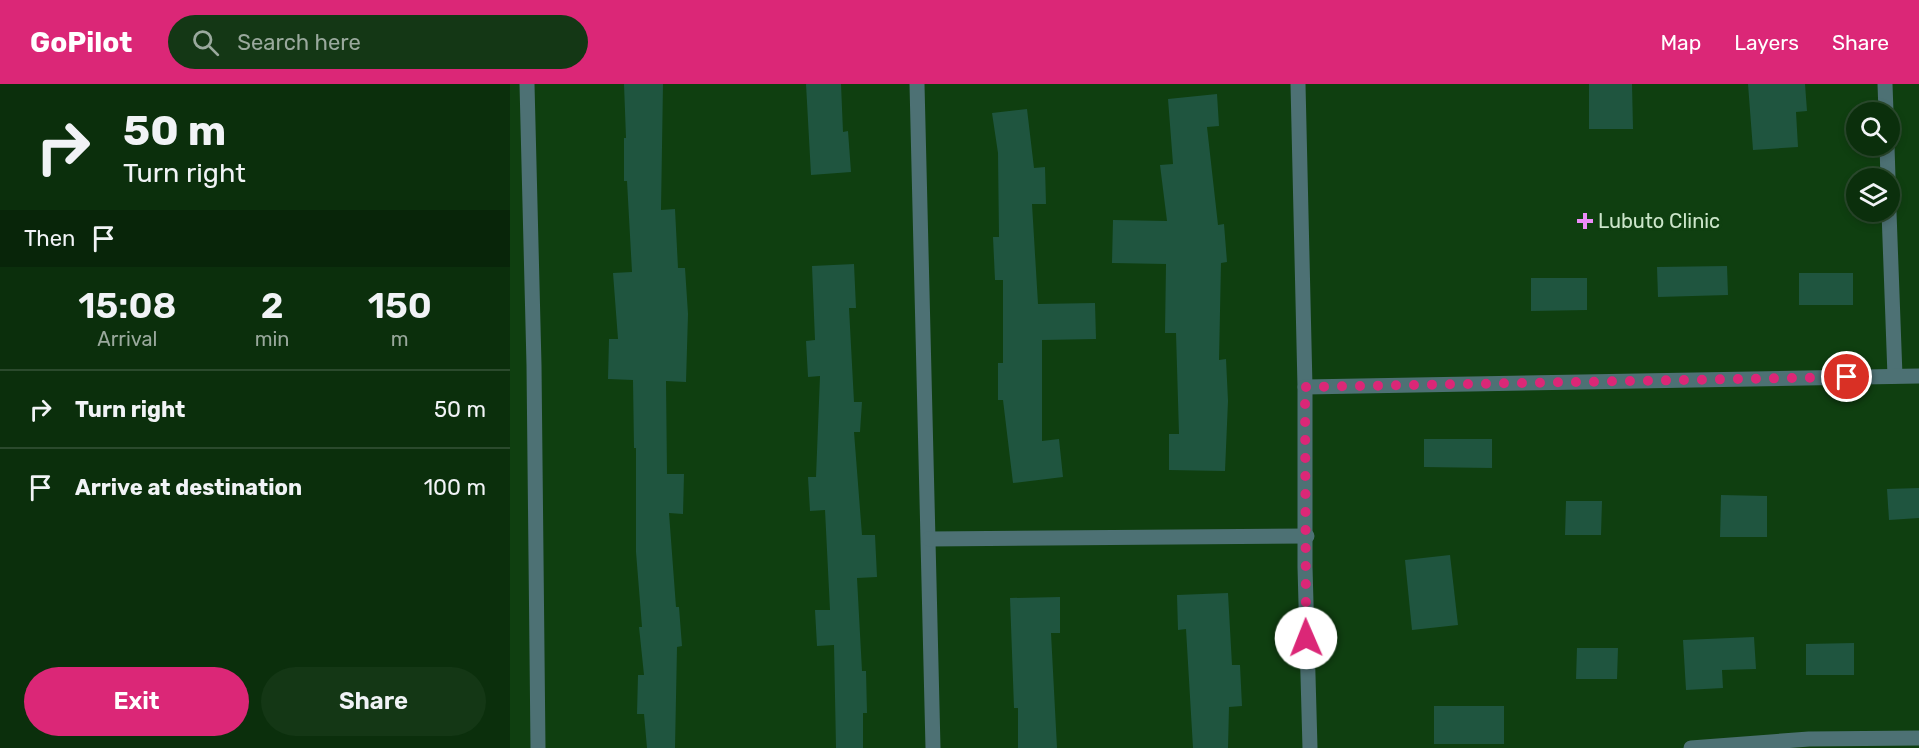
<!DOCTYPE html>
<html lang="en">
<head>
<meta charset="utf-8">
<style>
  :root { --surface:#0b2f0c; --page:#143715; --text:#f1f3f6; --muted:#9aa99d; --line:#2b4a2d; --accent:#db2777 }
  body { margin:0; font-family:Rubik,sans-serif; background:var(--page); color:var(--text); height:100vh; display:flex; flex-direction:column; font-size:22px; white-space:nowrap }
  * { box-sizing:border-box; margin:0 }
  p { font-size:20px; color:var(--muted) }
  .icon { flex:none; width:33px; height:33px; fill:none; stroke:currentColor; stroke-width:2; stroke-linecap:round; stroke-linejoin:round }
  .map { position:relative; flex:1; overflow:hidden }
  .sheet { display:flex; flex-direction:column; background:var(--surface); width:510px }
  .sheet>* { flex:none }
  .guide { background:#0b2f0c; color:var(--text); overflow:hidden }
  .buttons { position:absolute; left:1336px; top:18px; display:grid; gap:12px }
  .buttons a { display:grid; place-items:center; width:54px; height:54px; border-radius:50%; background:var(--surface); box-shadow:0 3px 9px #0003,0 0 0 2px var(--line); font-size:30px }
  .pin { position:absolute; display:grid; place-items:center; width:51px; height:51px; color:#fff; margin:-26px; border:3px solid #fff; border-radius:50%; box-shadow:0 2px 6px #0007 }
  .me { position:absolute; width:66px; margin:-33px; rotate:359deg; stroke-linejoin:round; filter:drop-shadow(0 0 4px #0008) }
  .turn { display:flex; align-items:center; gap:21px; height:126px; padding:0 24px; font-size:27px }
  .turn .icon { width:78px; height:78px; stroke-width:2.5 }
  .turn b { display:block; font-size:42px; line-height:51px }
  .then { display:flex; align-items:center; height:57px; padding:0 24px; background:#0003; gap:12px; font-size:22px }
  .eta { display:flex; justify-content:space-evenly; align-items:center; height:102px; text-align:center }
  .eta b { font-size:36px; font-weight:600; line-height:42px }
  .cta { display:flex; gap:12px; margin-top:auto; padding:12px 24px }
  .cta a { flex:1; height:69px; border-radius:36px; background:var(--accent); color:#fff; font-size:24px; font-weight:600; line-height:69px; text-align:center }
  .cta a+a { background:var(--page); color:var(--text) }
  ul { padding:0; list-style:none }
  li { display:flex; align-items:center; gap:18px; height:78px; padding:0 24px; border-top:2px solid var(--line) }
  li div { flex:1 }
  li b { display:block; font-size:22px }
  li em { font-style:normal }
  header { display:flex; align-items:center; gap:36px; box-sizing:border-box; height:84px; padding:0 30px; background:var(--accent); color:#fff }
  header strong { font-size:28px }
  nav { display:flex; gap:33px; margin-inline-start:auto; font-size:21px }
  .search { width:420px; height:54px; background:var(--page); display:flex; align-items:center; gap:15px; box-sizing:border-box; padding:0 21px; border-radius:33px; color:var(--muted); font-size:22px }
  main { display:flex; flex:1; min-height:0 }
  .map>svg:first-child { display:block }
</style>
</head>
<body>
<header>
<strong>GoPilot</strong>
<div class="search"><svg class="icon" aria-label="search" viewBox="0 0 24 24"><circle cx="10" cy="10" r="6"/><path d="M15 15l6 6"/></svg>Search here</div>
<nav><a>Map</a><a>Layers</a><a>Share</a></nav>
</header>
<main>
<section class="sheet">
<div class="guide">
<div class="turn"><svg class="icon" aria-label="right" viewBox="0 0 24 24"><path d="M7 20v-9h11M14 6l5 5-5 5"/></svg><div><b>50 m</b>Turn right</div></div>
<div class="then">Then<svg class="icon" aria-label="arrive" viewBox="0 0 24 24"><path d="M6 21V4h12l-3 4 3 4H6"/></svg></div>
</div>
<div class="eta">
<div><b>15:08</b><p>Arrival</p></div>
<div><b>2</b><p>min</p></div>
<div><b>150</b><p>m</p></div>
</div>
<ul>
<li><svg class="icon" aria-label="right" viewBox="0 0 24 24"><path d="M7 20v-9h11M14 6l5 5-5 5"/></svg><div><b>Turn right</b></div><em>50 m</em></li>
<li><svg class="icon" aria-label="arrive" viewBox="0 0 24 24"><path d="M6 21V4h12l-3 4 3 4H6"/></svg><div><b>Arrive at destination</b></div><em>100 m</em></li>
</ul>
<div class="cta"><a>Exit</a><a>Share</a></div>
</section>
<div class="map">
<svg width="1409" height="664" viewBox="0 0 1409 664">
  <rect width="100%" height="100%" fill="#0f3f10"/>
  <g fill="#1f553f">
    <path d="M 114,0 L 153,0 L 151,126 L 165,125 L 168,184 L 175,184 L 178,230 L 176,298 L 156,297 L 157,390 L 174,390 L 173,430 L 159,429 L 166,523 L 169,523 L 172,562 L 167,563 L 165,664 L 137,664 L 134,630 L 127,630 L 128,591 L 134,591 L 129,543 L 132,543 L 126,468 L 126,364 L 124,364 L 123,296 L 98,295 L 99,255 L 108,255 L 103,189 L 122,188 L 117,97 L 114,97 L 114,54 L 116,54 Z"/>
    <path d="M 296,0 L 331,0 L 333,48 L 338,47 L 341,88 L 301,91 Z"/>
    <path d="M 1079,0 L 1122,0 L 1123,45 L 1079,45 Z"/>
    <path d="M 1238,0 L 1295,0 L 1297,27 L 1286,28 L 1288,63 L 1243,66 Z"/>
    <path d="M 707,10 L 709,42 L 697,43 L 708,141 L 714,140 L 717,178 L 711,179 L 709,276 L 716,275 L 718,317 L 715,387 L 659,386 L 659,350 L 669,350 L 666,249 L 655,249 L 656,180 L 602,179 L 603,136 L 657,137 L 650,81 L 663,80 L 658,15 Z"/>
    <path d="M 517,25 L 524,84 L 535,83 L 536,120 L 522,120 L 528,220 L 585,219 L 586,255 L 532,256 L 532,357 L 549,355 L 553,393 L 503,399 L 493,316 L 488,316 L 488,279 L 493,279 L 493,196 L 485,196 L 483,153 L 489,153 L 488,69 L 482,29 Z"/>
    <path d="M 344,180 L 346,224 L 339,224 L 344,318 L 352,318 L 350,348 L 344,348 L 352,451 L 365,451 L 367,493 L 347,494 L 352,587 L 356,587 L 357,629 L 353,629 L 353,664 L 326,664 L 324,561 L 307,562 L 305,526 L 320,526 L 315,426 L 300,427 L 298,393 L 306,393 L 310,292 L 298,293 L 296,257 L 305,256 L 302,182 Z"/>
    <path d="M 1217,182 L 1218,211 L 1148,213 L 1147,183 Z"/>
    <rect x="1289" y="189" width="54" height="32"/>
    <path d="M 1021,194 L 1077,194 L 1077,226 L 1021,227 Z"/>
    <path d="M 914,355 L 982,355 L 982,384 L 914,383 Z"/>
    <path d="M 1409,404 L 1409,434 L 1379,436 L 1377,405 Z"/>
    <path d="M 1211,411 L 1257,412 L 1257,453 L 1210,453 Z"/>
    <path d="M 1056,417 L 1092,417 L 1091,451 L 1055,451 Z"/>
    <path d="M 940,471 L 948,541 L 902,546 L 895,476 Z"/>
    <path d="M 718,509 L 722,581 L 730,581 L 732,622 L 719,623 L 718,664 L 683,664 L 676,545 L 668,546 L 667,511 Z"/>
    <path d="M 550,513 L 550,549 L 541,549 L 547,664 L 508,664 L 508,624 L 504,624 L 500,514 Z"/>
    <path d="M 1244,553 L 1246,585 L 1212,586 L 1213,604 L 1176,606 L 1173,556 Z"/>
    <path d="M 1344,559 L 1344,591 L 1296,591 L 1296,560 Z"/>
    <path d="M 1067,564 L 1108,564 L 1107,595 L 1066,595 Z"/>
    <rect x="924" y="622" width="70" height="38"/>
  </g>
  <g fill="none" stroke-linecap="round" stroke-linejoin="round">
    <g stroke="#4d7174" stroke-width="15">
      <path d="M 17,0 L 24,281 L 28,664"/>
      <path d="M 407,0 L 423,664"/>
      <path d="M 788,0 L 795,303 L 795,483 L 800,664"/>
      <path d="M 1375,0 L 1376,28"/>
      <path d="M 1377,62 L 1378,94"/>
      <path d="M 1379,128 L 1385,292"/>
      <path d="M 795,303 L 1409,292"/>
      <path d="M 419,455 L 797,452"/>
      <path d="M 1181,664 L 1299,655 L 1409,654"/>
    </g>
  </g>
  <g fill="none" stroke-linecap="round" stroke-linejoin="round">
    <path stroke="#db2777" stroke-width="10" stroke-dasharray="0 18" d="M 796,554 L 795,303 L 1337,293"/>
  </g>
  <path fill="#ed8cf9" stroke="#0f3f10" stroke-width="2" d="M1072 128h6v6h6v6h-6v6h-6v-6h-6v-6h6z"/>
  <g text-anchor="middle" stroke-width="6" stroke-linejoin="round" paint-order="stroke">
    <g font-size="20" fill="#cce5ca" stroke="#0f3f10" text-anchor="start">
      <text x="1088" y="144">Lubuto Clinic</text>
    </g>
  </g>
</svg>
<div class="buttons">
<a><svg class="icon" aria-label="search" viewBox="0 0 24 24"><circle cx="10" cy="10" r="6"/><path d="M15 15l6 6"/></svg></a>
<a><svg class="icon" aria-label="layers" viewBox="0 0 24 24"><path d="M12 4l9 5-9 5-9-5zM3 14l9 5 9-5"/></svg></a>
</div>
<div class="pin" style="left:1337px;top:293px;background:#d93025"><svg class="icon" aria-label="arrive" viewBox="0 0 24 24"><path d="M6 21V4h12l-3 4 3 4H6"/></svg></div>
<svg class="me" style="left:796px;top:554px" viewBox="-20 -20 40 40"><circle r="19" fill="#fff"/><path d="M0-13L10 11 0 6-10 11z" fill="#db2777"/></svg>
</div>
</main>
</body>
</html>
